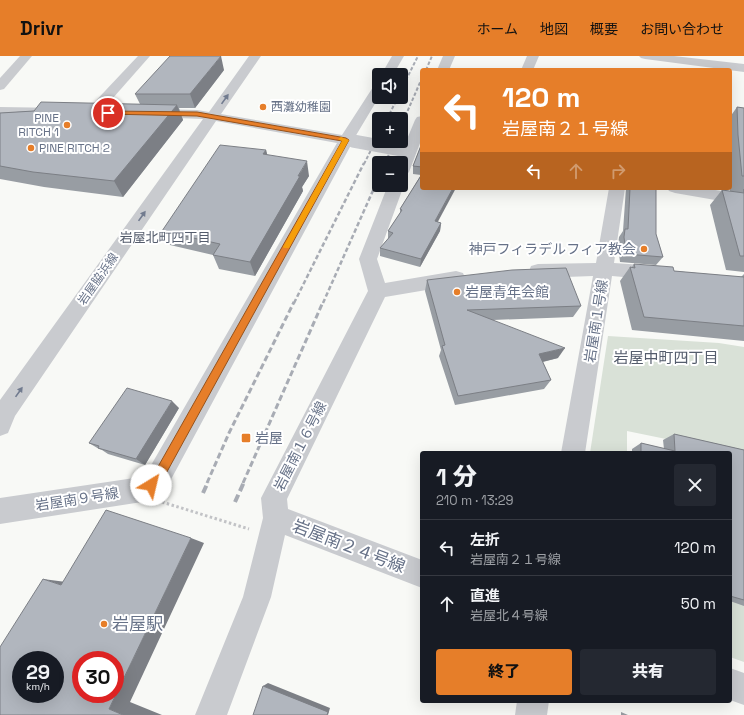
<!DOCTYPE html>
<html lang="ja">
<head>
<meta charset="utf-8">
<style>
  :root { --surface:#171b24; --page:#242831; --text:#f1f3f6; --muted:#9ea1a6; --line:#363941; --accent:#e67e29 }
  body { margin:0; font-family:"Space Grotesk","Noto Sans JP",sans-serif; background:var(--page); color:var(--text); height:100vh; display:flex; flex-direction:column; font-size:15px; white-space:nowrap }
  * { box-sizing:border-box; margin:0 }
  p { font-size:13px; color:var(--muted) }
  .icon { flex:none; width:22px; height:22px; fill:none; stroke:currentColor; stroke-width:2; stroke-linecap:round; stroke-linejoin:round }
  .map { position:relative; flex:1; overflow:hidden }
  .sheet { position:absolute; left:420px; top:395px; width:312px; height:252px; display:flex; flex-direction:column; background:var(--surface); border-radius:4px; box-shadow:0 4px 16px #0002 }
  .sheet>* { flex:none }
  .top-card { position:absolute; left:420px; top:12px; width:312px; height:122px; border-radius:4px; box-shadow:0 4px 16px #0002; background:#e67e29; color:#fff; overflow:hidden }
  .tools { position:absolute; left:372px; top:12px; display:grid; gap:8px }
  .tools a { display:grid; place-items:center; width:36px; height:36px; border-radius:4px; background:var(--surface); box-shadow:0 4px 16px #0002; font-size:20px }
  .speed { position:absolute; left:12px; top:595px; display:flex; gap:8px; font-size:20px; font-weight:700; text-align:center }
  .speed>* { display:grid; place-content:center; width:52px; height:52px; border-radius:50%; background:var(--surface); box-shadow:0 4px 16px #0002; line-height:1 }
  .speed small { font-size:10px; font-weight:400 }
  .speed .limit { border:6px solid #d22; background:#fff; color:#111 }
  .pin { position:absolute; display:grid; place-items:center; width:34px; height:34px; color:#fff; margin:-17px; border:2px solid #fff; border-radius:50%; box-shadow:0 1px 4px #0007 }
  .me { position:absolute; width:44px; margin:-22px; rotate:36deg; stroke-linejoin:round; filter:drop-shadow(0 0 3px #0008) }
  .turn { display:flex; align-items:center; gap:14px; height:84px; padding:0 16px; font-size:18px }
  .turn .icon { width:52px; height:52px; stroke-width:2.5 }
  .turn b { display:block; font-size:28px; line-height:34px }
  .lanes { display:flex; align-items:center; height:38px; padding:0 16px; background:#0003; justify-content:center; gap:20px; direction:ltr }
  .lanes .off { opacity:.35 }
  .round { display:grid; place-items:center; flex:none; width:42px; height:42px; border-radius:4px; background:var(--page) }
  .head { display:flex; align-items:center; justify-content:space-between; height:68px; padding:0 16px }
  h1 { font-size:24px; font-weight:800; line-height:30px }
  .button { display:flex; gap:8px; margin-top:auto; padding:8px 16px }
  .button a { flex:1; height:46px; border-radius:4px; background:var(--accent); color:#111; font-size:16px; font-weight:800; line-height:46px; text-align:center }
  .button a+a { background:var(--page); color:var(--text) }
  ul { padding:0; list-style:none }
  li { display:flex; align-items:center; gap:12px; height:56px; padding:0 16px; border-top:1px solid var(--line) }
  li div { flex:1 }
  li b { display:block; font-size:15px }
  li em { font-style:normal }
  header { display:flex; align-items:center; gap:24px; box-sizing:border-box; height:56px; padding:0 20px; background:var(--accent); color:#111 }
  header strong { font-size:19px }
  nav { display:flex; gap:22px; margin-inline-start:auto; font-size:14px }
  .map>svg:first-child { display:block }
</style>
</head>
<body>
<header>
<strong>Drivr</strong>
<nav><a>ホーム</a><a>地図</a><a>概要</a><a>お問い合わせ</a></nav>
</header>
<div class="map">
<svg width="744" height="659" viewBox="0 0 744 659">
  <rect width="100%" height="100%" fill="#f8f9f6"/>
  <g fill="#d9e1d7">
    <path d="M 608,280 L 719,287 L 744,291 L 744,399 L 627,375 L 627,397 L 590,397 Z"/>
    <path d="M 730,471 L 744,473 L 744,606 L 730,601 Z"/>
  </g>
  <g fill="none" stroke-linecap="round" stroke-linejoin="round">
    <g fill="#c9cbcf" fill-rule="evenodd">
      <path d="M 20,0 L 32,0 L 4,33 L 0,34 L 0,22 Z"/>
      <path d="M 138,0 L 150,0 L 98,59 L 88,59 L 86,56 L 88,53 Z"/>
      <path d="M 249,0 L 261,0 L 221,58 L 342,79 L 375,28 L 379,27 L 379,41 L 355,81 L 358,82 L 360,85 L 358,88 L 351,89 L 168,429 L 160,438 L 142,446 L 0,468 L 0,442 L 141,421 L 150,411 L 337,87 L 216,65 L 15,360 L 8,377 L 0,380 L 0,344 L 203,63 L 151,61 L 146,60 L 144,57 L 146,54 L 151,53 L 197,54 L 209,56 Z"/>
      <path d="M 392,0 L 404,0 L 393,19 L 381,19 Z"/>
      <path d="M 443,0 L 455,0 L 449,14 L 437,14 Z"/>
      <path d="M 527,0 L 539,0 L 533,14 L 521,14 Z"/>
      <path d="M 639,0 L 674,0 L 744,8 L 744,16 L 645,3 L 641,2 Z"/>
      <path d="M 0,51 L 63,52 L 68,53 L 70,56 L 68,59 L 63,60 L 0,59 Z"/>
      <path d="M 422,60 L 422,82 L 409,116 L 406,119 L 401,121 L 401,107 L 397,107 L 415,64 L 417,61 Z"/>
      <path d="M 402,126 L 404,129 L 377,203 L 385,227 L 456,215 L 463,217 L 465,222 L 463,227 L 456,229 L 385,241 L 287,443 L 288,453 L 422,504 L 422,532 L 285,479 L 271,541 L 227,659 L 195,659 L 243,541 L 263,462 L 261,442 L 368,235 L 359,203 L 388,129 L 401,129 Z"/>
      <path d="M 609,132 L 625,132 L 614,207 L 657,210 L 664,212 L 666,217 L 664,222 L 657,224 L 612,220 L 585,397 L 561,397 L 593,220 L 538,222 L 531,220 L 529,215 L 531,210 L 538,208 L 596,207 Z"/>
      <path d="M 667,132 L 704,132 L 744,139 L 744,149 L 675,137 L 669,135 Z"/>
      <path d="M 730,612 L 744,617 L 744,649 L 730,644 Z"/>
      <path d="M 517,645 L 549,645 L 547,659 L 515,659 Z"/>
    </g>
    <g stroke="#a8acb4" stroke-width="2" stroke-dasharray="3.5 2" stroke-linecap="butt">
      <path d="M 426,14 L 432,0"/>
      <path d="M 401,34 L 418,0"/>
      <path d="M 387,63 L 398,41"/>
      <path d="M 401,70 L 422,22"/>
      <path d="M 385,107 L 395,85"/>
      <path d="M 364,108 L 379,78"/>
    </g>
    <g stroke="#a8acb4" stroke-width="2.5" stroke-dasharray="4.5 2.5" stroke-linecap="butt">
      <path d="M 294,247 L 364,107"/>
      <path d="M 323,247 L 379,121"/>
    </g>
    <g stroke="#a8acb4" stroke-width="3" stroke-dasharray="6 3" stroke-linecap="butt">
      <path d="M 207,427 L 229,377 L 294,246"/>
      <path d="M 243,427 L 323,246"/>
    </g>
    <g stroke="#a8acb4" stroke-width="4" stroke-dasharray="8 4" stroke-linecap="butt">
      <path d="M 203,437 L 208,426"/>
      <path d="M 235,446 L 244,426"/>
    </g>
    <path stroke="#c2c3c6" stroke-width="3" stroke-dasharray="2.5 2.5" stroke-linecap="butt" d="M 162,446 L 249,473"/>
    <path stroke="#c9cbcf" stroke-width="13" d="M 353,85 L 402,94"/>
  </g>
  <g fill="#989da3">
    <path d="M 224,14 L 195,52 L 179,52 L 183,64 L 123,141 L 44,131 L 0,123 L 0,57 L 140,48 L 135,38 Z"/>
    <path d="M 737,51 L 744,52 L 744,216 L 726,214 L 710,149 L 722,134 L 730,135 L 730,61 Z"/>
    <path d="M 422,81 L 422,132 L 437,166 L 441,167 L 440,175 L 420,211 L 380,200 L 380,192 L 388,183 L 388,175 L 400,157 L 400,153 L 421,119 L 413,118 L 413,110 L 421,89 Z"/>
    <path d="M 266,94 L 267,99 L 309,120 L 302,131 L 303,135 L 255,220 L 219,213 L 213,199 L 170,189 L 162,175 Z"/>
    <path d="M 626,132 L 656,132 L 656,178 L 663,201 L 656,209 L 620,206 L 618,189 L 619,181 L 623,175 Z"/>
    <path d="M 634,208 L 674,215 L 741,221 L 744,218 L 744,285 L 632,274 L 620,225 L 630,211 L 632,211 Z"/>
    <path d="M 427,224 L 581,250 L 573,261 L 493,264 L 558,302 L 543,306 L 551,324 L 544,333 L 455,349 L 439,300 L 441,294 L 425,235 Z"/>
    <path d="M 179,352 L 145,409 L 108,398 L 102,394 L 99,393 L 89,387 Z"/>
    <path d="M 674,378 L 744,394 L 744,550 L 730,545 L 730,397 L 632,397 L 632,393 L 641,387 L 664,393 L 663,384 Z"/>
    <path d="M 621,656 L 628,659 L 621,659 Z"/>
  </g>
  <g fill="#7c7f85">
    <path d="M 221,0 L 224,14 L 195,52 L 190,38 Z"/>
    <path d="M 177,49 L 183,64 L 123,141 L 114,125 Z"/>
    <path d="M 266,94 L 270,109 L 263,98 Z"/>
    <path d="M 307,105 L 309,120 L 302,131 L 303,135 L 255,220 L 250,206 Z"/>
    <path d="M 453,132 L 456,132 L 434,173 L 435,165 Z"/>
    <path d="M 441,167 L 440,175 L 420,211 L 421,203 Z"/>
    <path d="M 565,292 L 558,302 L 533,308 L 539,298 Z"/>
    <path d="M 172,345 L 179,352 L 145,409 L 136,403 Z"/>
    <path d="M 191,482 L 204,487 L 130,646 L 162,659 L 123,659 L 109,653 Z"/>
    <path d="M 43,523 L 66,526 L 61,529 Z"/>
    <path d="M 268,627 L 330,652 L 328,659 L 263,630 Z"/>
  </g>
  <g fill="#b1b6be" stroke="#7c7f85" fill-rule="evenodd">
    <path d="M 170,0 L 221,0 L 190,38 L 135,38 Z"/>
    <path d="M 41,46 L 177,49 L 114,125 L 33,116 L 0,110 L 0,57 L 34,55 Z"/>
    <path d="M 737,51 L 744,52 L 744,120 L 742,120 L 738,79 Z"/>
    <path d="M 422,87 L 422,111 L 413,110 Z"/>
    <path d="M 220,89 L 266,94 L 263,98 L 307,105 L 298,120 L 300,120 L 250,206 L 213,199 L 220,188 L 162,175 Z"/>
    <path d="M 422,118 L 422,132 L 453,132 L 435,165 L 441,167 L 421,203 L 380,192 L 393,177 L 388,175 L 402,154 L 400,153 Z"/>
    <path d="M 630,132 L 656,132 L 656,178 L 663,201 L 626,198 L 624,181 L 625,173 L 628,173 Z"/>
    <path d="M 744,133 L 744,200 L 740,200 L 722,134 L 744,137 Z"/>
    <path d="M 634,208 L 673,211 L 674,215 L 744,221 L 744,270 L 644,261 L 630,211 L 635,212 Z"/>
    <path d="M 566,212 L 581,250 L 467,254 L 565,292 L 539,298 L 551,324 L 458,340 L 442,290 L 445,289 L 427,224 L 512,214 Z"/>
    <path d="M 127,332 L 172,345 L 136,403 L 98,392 L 99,390 L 89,387 Z"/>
    <path d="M 674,378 L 744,394 L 744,544 L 730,540 L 730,397 L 641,397 L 641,387 L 675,395 Z"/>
    <path d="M 106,454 L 191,482 L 109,653 L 123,659 L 0,659 L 0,591 L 43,523 L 61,529 ZM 21,604 L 55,604 L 55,638 L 21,638 ZM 81,604 L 115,604 L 115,638 L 81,638 Z"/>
    <path d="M 263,630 L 328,656 L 327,659 L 253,659 Z"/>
  </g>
  <defs><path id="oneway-solid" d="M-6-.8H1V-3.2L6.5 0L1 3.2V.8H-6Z"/></defs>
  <g fill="#717b8f">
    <use href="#oneway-solid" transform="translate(225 43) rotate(-55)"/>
    <use href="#oneway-solid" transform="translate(142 160) rotate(-55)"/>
    <use href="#oneway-solid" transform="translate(19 336) rotate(-55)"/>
  </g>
  <path fill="#e67e29" stroke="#96521b" d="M 108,55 L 197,56 L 346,82 L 349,84 L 163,423 L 154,433 L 151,434 L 147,433 L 146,429 L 155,416 L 342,85 L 197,60 L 106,58 L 105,57 Z"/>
  <path fill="#f59e0b" d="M 341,81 L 349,84 L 289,192 L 284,192 L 283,191 L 342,85 L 338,83 Z"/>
  <g fill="#e67e29" stroke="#fff" stroke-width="1.5">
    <circle cx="263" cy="51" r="4"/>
    <circle cx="67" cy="69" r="4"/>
    <circle cx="31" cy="92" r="4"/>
    <circle cx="644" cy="193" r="4"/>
    <circle cx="457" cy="236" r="4"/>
    <rect x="241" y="377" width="10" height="10" rx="2"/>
    <circle cx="104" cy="568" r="4"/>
  </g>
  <g text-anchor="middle" stroke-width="4" stroke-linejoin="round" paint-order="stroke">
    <g font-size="12" fill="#677288" stroke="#fff" text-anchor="start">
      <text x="271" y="55">西灘幼稚園</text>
      <text x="59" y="66" text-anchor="end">PINE<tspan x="59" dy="14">RITCH 1</tspan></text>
      <text x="39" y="96">PINE RITCH 2</text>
    </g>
    <g font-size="12" fill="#677288" stroke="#fff">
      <text transform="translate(98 223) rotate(-55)" y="4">岩屋脇浜線</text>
    </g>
    <g font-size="13" fill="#555d6d" stroke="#fff">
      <text x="165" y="186">岩屋北町四丁目</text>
    </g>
    <g font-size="14" fill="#677288" stroke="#fff" text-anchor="start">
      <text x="636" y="198" text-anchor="end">神戸フィラデルフィア教会</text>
      <text x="465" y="241">岩屋青年会館</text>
      <text x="255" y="387">岩屋</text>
    </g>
    <g font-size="14" fill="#677288" stroke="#fff">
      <text transform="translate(596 265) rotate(-81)" y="5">岩屋南１号線</text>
      <text transform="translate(300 390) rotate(-63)" y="5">岩屋南１６号線</text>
      <text transform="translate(77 443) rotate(-9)" y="5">岩屋南９号線</text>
    </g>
    <g font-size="15" fill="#555d6d" stroke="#fff">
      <text x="666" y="307">岩屋中町四丁目</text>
    </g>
    <g font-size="17" fill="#677288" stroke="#fff">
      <text transform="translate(349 490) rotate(21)" y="6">岩屋南２４号線</text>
    </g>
    <g font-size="17" fill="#677288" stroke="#fff" text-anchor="start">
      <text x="112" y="574">岩屋駅</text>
    </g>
  </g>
</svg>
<div class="tools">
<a><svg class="icon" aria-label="sound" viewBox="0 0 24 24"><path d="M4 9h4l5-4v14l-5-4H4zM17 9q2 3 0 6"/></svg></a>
<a>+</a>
<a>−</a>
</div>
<div class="speed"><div>29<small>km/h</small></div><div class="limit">30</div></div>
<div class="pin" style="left:108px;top:57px;background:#d93025"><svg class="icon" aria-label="arrive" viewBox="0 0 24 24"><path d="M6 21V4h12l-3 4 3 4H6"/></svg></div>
<svg class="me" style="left:151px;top:429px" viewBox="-20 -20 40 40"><circle r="19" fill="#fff"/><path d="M0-13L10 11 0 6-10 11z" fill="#e67e29"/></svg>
<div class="top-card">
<div class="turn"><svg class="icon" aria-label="left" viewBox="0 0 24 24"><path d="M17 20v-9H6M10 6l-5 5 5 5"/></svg><div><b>120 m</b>岩屋南２１号線</div></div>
<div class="lanes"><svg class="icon" aria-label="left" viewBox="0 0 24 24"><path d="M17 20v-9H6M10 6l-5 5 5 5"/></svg><svg class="icon off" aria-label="ahead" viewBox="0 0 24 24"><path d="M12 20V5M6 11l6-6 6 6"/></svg><svg class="icon off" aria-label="right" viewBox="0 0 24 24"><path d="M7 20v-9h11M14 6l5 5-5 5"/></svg></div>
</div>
<section class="sheet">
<div class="head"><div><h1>1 分</h1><p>210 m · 13:29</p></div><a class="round"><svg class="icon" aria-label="close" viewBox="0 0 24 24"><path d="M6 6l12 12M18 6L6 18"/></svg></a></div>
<ul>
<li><svg class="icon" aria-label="left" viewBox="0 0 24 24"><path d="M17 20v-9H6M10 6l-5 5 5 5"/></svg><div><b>左折</b><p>岩屋南２１号線</p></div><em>120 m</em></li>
<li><svg class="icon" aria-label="ahead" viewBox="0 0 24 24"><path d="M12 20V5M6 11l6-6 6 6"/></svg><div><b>直進</b><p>岩屋北４号線</p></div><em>50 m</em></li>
</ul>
<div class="button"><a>終了</a><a>共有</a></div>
</section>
</div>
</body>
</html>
